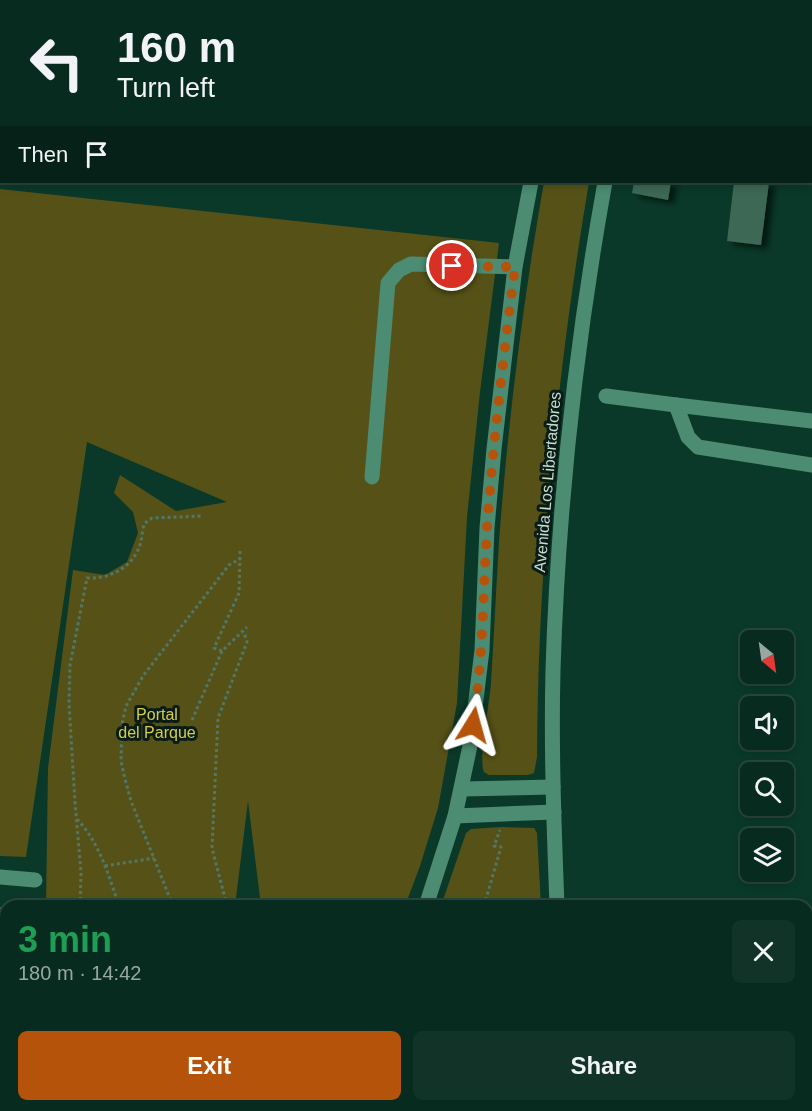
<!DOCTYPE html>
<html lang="en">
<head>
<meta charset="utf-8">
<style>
  :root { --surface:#082b1f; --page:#113328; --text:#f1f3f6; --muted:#98a7a4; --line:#29473d; --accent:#b45309 }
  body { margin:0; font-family:Arial,sans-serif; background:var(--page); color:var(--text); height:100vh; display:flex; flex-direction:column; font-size:22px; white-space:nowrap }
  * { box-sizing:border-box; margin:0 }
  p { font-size:20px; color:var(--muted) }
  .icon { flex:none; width:33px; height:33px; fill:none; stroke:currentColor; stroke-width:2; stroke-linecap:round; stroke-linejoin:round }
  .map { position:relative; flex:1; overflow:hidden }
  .drawer { position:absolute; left:0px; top:900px; width:813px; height:212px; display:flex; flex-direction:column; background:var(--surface); border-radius:18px 18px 0 0; box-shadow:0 3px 9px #0003,0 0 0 2px var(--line) }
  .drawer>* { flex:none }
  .banner { position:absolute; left:0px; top:0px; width:813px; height:183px; box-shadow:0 3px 9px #0003,0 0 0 2px var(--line); background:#082b1f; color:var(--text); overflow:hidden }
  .needle { width:39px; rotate:151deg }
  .buttons { position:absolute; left:740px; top:630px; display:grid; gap:12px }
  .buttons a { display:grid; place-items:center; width:54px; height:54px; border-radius:9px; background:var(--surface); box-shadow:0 3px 9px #0003,0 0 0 2px var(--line); font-size:30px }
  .pin { position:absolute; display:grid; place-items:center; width:51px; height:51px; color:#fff; margin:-26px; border:3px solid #fff; border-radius:50%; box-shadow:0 2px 6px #0007 }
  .me { position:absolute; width:66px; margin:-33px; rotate:8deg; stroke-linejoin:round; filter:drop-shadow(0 0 4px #0008) }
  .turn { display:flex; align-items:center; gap:21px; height:126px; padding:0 18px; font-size:27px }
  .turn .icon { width:78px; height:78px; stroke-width:2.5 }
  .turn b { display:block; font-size:42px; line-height:51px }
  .then { display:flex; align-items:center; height:57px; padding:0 18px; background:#0003; gap:12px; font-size:22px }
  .round { display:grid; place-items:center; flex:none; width:63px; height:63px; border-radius:9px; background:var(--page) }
  .overview { display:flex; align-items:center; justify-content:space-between; height:102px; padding:0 18px }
  h1 { font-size:36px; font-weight:800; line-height:45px; color:#1e9e55 }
  .cta { display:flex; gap:12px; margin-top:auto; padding:12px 18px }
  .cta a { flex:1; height:69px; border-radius:9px; background:var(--accent); color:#fff; font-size:24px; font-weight:800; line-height:69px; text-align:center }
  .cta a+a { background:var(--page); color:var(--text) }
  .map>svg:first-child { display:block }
</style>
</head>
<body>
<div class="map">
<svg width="812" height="1111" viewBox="0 0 812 1111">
  <defs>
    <filter id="shadow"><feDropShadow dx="6" dy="4" stdDeviation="3" flood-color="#0009"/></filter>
  </defs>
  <rect width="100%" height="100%" fill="#0a3929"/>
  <g fill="#565217">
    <path d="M 544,182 L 589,182 C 557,372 538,564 537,757 L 534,773 L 528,775 L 489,775 L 484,772 C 478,760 490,701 491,683 C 494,636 496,589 499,542 C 508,421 523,301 544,182 Z"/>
    <path d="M 0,189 L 499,243 L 480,392 L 467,517 L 457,703 L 438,808 L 420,866 L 405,906 L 261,906 L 248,801 L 235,906 L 46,906 L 48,768 L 73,570 L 105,575 L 127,562 L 138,533 L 133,512 L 114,493 L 120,475 L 176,511 L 227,502 L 87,442 L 26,857 L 0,856 Z"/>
    <path d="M 501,827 L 534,828 L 537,833 L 541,906 L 441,906 L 466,833 L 471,829 Z"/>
    <path d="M 336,1106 L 559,1106 L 559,1111 L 333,1111 Z"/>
  </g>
  <g fill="#3c6856" filter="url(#shadow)">
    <path d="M 634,182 L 671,182 L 668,200 L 632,193 Z"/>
    <path d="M 734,182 L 769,182 L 761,245 L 727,241 Z"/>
    <rect x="0" y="907" width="6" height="46"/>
  </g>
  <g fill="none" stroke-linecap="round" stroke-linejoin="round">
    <g stroke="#517769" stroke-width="3" stroke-dasharray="3 3" stroke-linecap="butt">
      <path d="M 222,651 L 214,648 L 239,593 L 240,550"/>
      <path d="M 192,720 L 222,651 L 247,627"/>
      <path d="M 77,819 C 99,842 109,876 119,906"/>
      <path d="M 105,866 L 154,858"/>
      <path d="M 80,906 L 81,873 L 75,802 L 69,704 L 70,665 L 87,578 C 111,579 134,567 141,542 C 142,536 142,529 145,523 L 152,518 L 202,516"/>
      <path d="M 173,906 L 131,801 L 124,775 L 121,761 L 122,724 L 126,706 L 143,676 L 229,565 L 240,559"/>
      <path d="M 227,906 L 212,848 L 218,718 L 247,642 L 244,632"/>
      <path d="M 484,906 L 501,847 L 494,846 L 500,830"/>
      <path d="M 0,958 L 6,959"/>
      <path d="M 436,1111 L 437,1106"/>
    </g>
    <g stroke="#4b8c72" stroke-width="15">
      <path d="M 222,0 L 235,2"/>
      <path d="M 565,2 L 565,0"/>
      <path d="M 638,2 L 638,0"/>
      <path d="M 606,396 L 676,405 L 688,437 L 698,447 L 812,465"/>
      <path d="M 676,405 L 812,421"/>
      <path d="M 372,477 L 388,283 L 399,270 L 411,264 L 515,267"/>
      <path d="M 462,789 L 553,787"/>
      <path d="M 455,816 L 554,812"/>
      <path d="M 0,877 L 35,880"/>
      <path d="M 426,906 L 455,816 L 471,741 L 482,650 L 487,528 L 494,449 L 515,267 L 531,182"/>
      <path d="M 557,906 C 554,827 551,748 553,670 C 558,505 576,343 605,182"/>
      <path d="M 0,1042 L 6,1042"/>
      <path d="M 574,1106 L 575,1111"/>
      <path d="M 316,1111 L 320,1106"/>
    </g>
  </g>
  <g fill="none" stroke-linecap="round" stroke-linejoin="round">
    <path stroke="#b45309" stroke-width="10" stroke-dasharray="0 18" d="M 452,266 L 515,267 C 504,354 493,442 487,529 C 483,595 483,660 473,725"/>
  </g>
  <g text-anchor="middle" stroke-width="6" stroke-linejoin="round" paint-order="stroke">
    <g font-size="16" fill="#c6ddd2" stroke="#0a1c15">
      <text transform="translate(547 482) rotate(-85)" y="6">Avenida Los Libertadores</text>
    </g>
    <g font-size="16" fill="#d4cc4c" stroke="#0a1c15">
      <text x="157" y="720">Portal<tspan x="157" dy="18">del Parque</tspan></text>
    </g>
  </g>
</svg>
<div class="buttons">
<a><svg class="needle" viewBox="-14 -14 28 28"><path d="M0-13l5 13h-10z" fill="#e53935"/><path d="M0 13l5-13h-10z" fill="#98a7a4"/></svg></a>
<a><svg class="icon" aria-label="sound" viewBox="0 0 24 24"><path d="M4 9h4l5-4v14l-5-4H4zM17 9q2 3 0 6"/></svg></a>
<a><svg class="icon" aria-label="search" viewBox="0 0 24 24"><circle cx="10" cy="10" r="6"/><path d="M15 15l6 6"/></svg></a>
<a><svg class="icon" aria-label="layers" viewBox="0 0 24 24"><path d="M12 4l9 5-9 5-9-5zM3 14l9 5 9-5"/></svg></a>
</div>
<div class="pin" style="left:452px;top:266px;background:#d93025"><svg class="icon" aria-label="arrive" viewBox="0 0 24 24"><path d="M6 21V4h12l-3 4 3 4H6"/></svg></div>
<svg class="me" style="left:473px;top:725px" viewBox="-20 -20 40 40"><path d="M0-17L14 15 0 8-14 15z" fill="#b45309" stroke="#fff" stroke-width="4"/></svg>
<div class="banner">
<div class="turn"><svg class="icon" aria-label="left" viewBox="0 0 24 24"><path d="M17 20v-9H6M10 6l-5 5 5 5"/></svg><div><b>160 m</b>Turn left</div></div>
<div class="then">Then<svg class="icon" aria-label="arrive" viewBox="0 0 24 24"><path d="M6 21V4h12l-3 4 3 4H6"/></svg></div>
</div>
<section class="drawer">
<div class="overview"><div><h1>3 min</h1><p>180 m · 14:42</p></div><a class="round"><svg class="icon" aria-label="close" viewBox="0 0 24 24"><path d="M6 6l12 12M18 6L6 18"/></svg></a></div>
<div class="cta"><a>Exit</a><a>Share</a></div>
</section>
</div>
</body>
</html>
